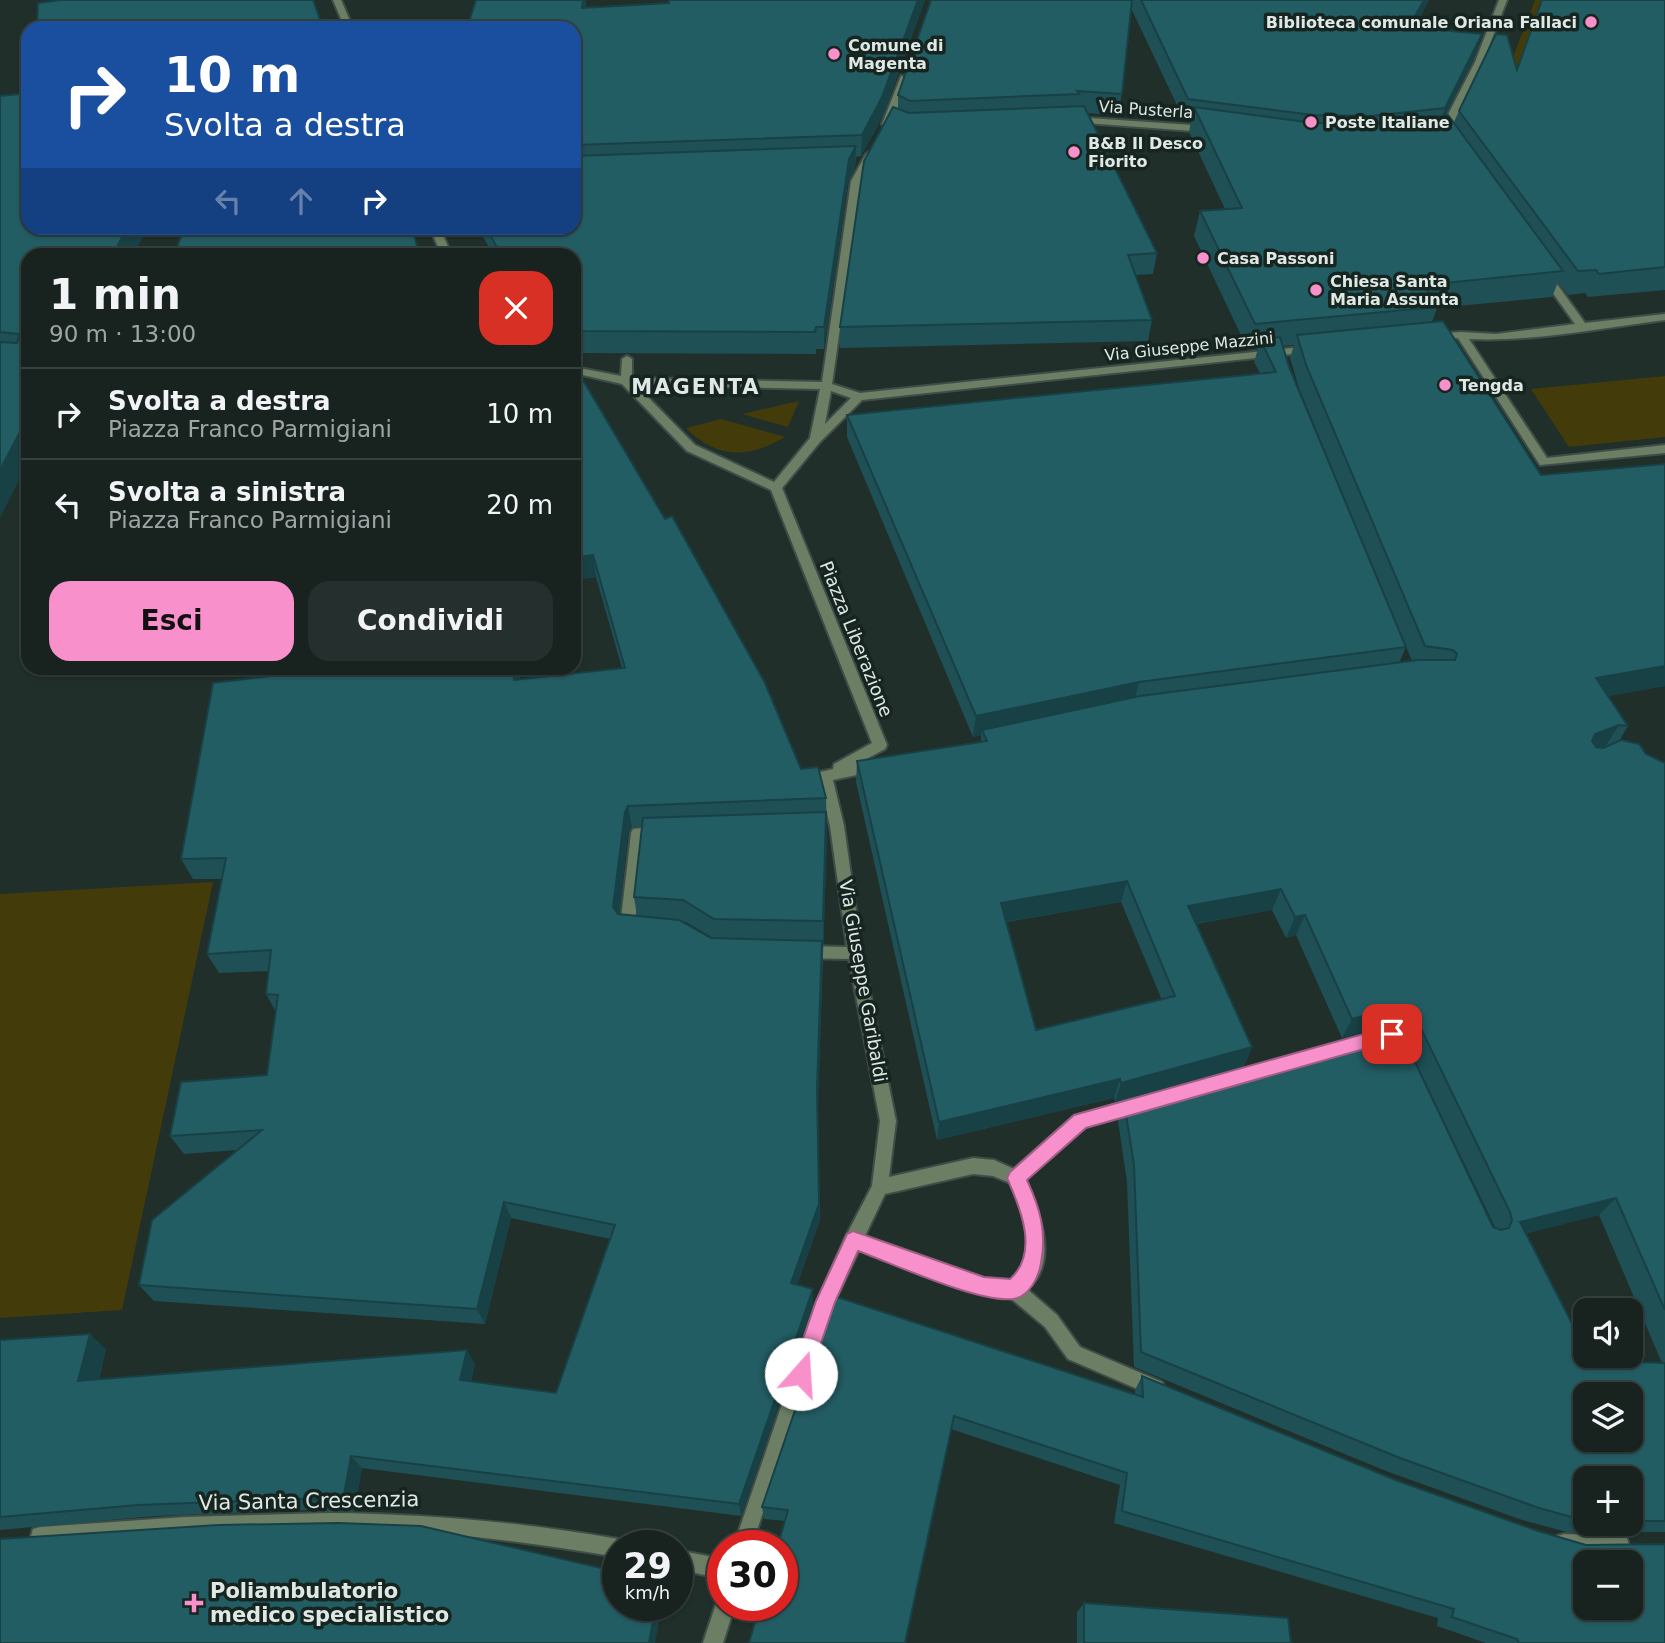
<!DOCTYPE html>
<html lang="it">
<head>
<meta charset="utf-8">
<style>
  :root { --surface:#182320; --page:#252f2d; --text:#f1f3f6; --muted:#9fa4a5; --line:#36403e; --accent:#f890cc }
  body { margin:0; font-family:"DejaVu Sans",sans-serif; background:var(--page); color:var(--text); height:100vh; display:flex; flex-direction:column; font-size:26px; white-space:nowrap }
  * { box-sizing:border-box; margin:0 }
  p { font-size:23px; color:var(--muted) }
  .icon { flex:none; width:38px; height:38px; fill:none; stroke:currentColor; stroke-width:2; stroke-linecap:round; stroke-linejoin:round }
  .map { position:relative; flex:1; overflow:hidden }
  .side { position:absolute; left:21px; top:248px; width:560px; height:427px; display:flex; flex-direction:column; background:var(--surface); border-radius:21px; box-shadow:0 2px 5px #0004,0 0 0 2px var(--line) }
  .side>* { flex:none }
  .hud { position:absolute; left:21px; top:21px; width:560px; height:214px; border-radius:21px; box-shadow:0 2px 5px #0004,0 0 0 2px var(--line); background:#1a4fa0; color:#fff; overflow:hidden }
  .fabs { position:absolute; left:1573px; top:1298px; display:grid; gap:14px }
  .fabs a { display:grid; place-items:center; width:70px; height:70px; border-radius:14px; background:var(--surface); box-shadow:0 2px 5px #0004,0 0 0 2px var(--line); font-size:35px }
  .speed { position:absolute; left:602px; top:1530px; display:flex; gap:14px; font-size:35px; font-weight:700; text-align:center }
  .speed>* { display:grid; place-content:center; width:91px; height:91px; border-radius:50%; background:var(--surface); box-shadow:0 2px 5px #0004,0 0 0 2px var(--line); line-height:1 }
  .speed small { font-size:18px; font-weight:400 }
  .speed .limit { border:10px solid #d22; background:#fff; color:#111 }
  .pin { position:absolute; display:grid; place-items:center; width:60px; height:60px; color:#fff; margin:-30px; border-radius:14px; box-shadow:0 4px 10px #0006 }
  .me { position:absolute; width:77px; margin:-38px; rotate:19deg; stroke-linejoin:round; filter:drop-shadow(0 0 5px #0008) }
  .turn { display:flex; align-items:center; gap:24px; height:147px; padding:0 28px; font-size:32px }
  .turn .icon { width:91px; height:91px; stroke-width:2.5 }
  .turn b { display:block; font-size:49px; line-height:60px }
  .lanes { display:flex; align-items:center; height:66px; padding:0 28px; background:#0003; justify-content:center; gap:35px; direction:ltr }
  .lanes .off { opacity:.35 }
  .round { display:grid; place-items:center; flex:none; width:74px; height:74px; border-radius:21px; background:var(--page) }
  .summary { display:flex; align-items:center; justify-content:space-between; height:119px; padding:0 28px }
  h1 { font-size:42px; font-weight:700; line-height:52px }
  .button { display:flex; gap:14px; margin-top:auto; padding:14px 28px }
  .button a { flex:1; height:80px; border-radius:21px; background:var(--accent); color:#111; font-size:28px; font-weight:700; line-height:80px; text-align:center }
  .button a+a { background:var(--page); color:var(--text) }
  ul { padding:0; list-style:none }
  li { display:flex; align-items:center; gap:21px; height:91px; padding:0 28px; border-top:2px solid var(--line) }
  li div { flex:1 }
  li b { display:block; font-size:26px }
  li em { font-style:normal }
  .map>svg:first-child { display:block }
</style>
</head>
<body>
<div class="map">
<svg width="1665" height="1643" viewBox="0 0 1665 1643">
  <rect width="100%" height="100%" fill="#202f2a"/>
  <g fill="#433c0a">
    <path d="M 1535,0 L 1542,0 L 1522,57 L 1665,68 L 1508,70 Z"/>
    <path d="M 1665,376 L 1665,437 L 1569,447 L 1531,389 Z"/>
    <path d="M 799,401 L 788,427 L 742,414 Z"/>
    <path d="M 721,419 L 785,437 C 747,459 717,459 686,428 Z"/>
    <path d="M 213,882 L 122,1310 L 0,1318 L 0,894 Z"/>
  </g>
  <g fill="none" stroke-linecap="round" stroke-linejoin="round">
    <g stroke="#3f4d48" stroke-width="4">
      <g id="street">
        <path d="M 333,0 L 341,0 L 353,28 L 345,28 Z"/>
        <path d="M 1499,0 L 1507,0 L 1483,62 L 1448,134 L 1440,136 L 1438,134 L 1475,62 Z"/>
        <path d="M 901,76 L 908,78 L 892,124 L 884,126 L 882,124 Z"/>
        <path d="M 1074,117 L 1207,126 L 1212,129 L 1207,132 L 1071,122 L 1069,120 Z"/>
        <path d="M 871,151 L 876,154 L 861,181 L 832,384 L 860,393 L 1312,346 L 1317,349 L 1312,352 L 862,400 L 820,442 L 782,488 L 887,745 L 885,749 L 857,764 L 875,761 L 882,766 L 880,770 L 833,780 L 844,826 L 862,953 L 896,1121 L 889,1177 L 973,1158 L 994,1160 L 1014,1169 L 1074,1116 L 1138,1098 L 1144,1100 L 1146,1105 L 1144,1110 L 1085,1127 L 1025,1180 C 1039,1211 1060,1263 1027,1289 L 1057,1315 L 1080,1347 L 1162,1382 L 1165,1388 L 1162,1394 L 1156,1397 L 1068,1359 L 1045,1327 L 1009,1297 L 984,1294 L 859,1250 L 834,1303 L 752,1545 L 734,1545 L 817,1301 L 847,1234 L 872,1186 L 880,1121 L 849,959 L 804,958 L 799,956 L 797,952 L 799,948 L 804,946 L 847,947 L 830,826 L 818,776 L 820,772 L 833,769 L 834,764 L 872,743 L 771,490 L 687,451 L 622,384 L 574,373 L 574,367 L 621,376 L 622,359 L 627,356 L 632,359 L 632,378 L 822,382 L 851,181 L 866,154 ZM 636,385 L 820,389 L 810,438 L 774,482 L 695,445 ZM 831,391 L 851,398 L 825,424 ZM 973,1174 L 993,1176 L 1010,1183 C 1020,1204 1036,1248 1023,1269 C 1020,1274 1015,1277 1011,1280 L 984,1278 L 865,1236 L 885,1194 Z"/>
        <path d="M 430,228 L 440,228 L 452,256 L 442,256 Z"/>
        <path d="M 1545,272 L 1549,273 L 1585,323 L 1665,314 L 1665,320 C 1603,328 1531,342 1469,339 L 1547,458 L 1665,445 L 1665,453 L 1540,465 L 1458,338 L 1433,340 L 1428,337 L 1433,334 L 1461,332 L 1496,334 L 1575,324 L 1540,275 Z"/>
        <path d="M 657,826 L 662,828 L 664,832 L 662,836 L 644,838 L 635,922 L 639,927 L 637,931 L 632,933 L 622,931 L 620,927 L 631,833 L 633,829 Z"/>
        <path d="M 330,1513 C 428,1514 521,1522 618,1539 L 625,1541 L 626,1545 L 618,1545 L 618,1557 C 570,1549 523,1542 476,1537 C 331,1524 185,1535 40,1545 L 33,1543 L 31,1536 L 33,1529 L 40,1527 L 185,1517 Z"/>
        <path d="M 1564,1534 L 1620,1536 L 1627,1538 L 1629,1545 L 1627,1552 L 1620,1554 L 1564,1552 L 1557,1550 L 1555,1543 L 1557,1536 Z"/>
        <path d="M 677,1550 L 723,1559 L 723,1579 L 677,1569 Z"/>
        <path d="M 723,1596 L 723,1605 L 735,1605 L 723,1643 L 703,1643 L 718,1598 Z"/>
      </g>
    </g>
    <path stroke="#7e8a86" stroke-width="2.5" stroke-dasharray="2.5 3.5" stroke-linecap="butt" d="M 413,28 L 434,25 L 434,28"/>
    <use href="#street" fill="#6c7f64" fill-rule="evenodd"/>
  </g>
  <g fill="#1e5056" fill-rule="evenodd">
    <path d="M 476,0 L 586,0 L 586,7 L 669,3 L 669,0 L 925,0 L 882,118 L 861,156 L 856,157 L 855,168 L 848,181 L 824,349 L 816,349 L 816,354 L 574,353 L 574,256 L 494,256 L 478,228 L 574,228 L 574,28 Z"/>
    <path d="M 931,0 L 1429,0 L 1414,28 L 1482,34 L 1475,56 L 1445,115 L 1454,124 L 1459,111 L 1517,70 L 1665,0 L 1665,290 L 1588,297 L 1585,293 L 1568,295 L 1558,282 L 1552,297 L 1437,308 L 1432,322 L 1541,475 L 1665,464 L 1665,686 L 1607,696 L 1628,726 L 1619,741 L 1665,763 L 1665,1532 L 1567,1532 L 1522,1520 L 1386,1471 L 1134,1367 L 1127,1182 L 1118,1121 L 1124,1102 L 1396,1026 L 1391,1024 L 1342,1038 L 1296,935 L 1286,938 L 1272,910 L 1196,924 L 1252,1047 L 1244,1066 L 1115,1102 L 1114,1098 L 937,1140 L 856,782 L 857,761 L 981,742 L 981,735 L 973,737 L 847,437 L 847,415 L 1260,373 L 1254,362 L 1258,349 L 1248,350 L 1194,236 L 1200,211 L 1225,209 L 1189,132 L 1191,121 L 1184,120 L 1131,8 L 1119,116 L 1088,113 L 1157,253 L 1153,274 L 1136,275 L 1152,320 L 1148,341 L 840,348 L 840,327 L 898,109 L 898,95 ZM 1294,345 L 1290,358 L 1299,388 L 1412,661 L 1399,663 L 1406,647 L 1289,367 L 1283,346 ZM 1121,902 L 1162,1000 L 1036,1030 L 1007,922 ZM 1399,1028 L 1495,1227 L 1493,1227 ZM 1599,1215 L 1662,1363 L 1591,1361 L 1526,1233 ZM 1586,1479 L 1631,1479 L 1631,1524 L 1586,1524 Z"/>
    <path d="M 0,96 L 28,228 L 147,228 L 0,517 Z"/>
    <path d="M 574,365 L 801,769 L 826,798 L 827,835 L 818,1105 L 820,1220 L 797,1285 L 813,1305 L 741,1516 L 362,1468 L 354,1512 L 309,1510 L 155,1516 L 0,1530 L 0,1340 L 106,1349 L 99,1379 L 475,1364 L 471,1381 L 556,1393 L 610,1239 L 511,1218 L 485,1324 L 154,1301 L 139,1285 L 237,1150 L 184,1154 L 170,1136 L 267,1075 L 276,1012 L 266,994 L 269,971 L 219,973 L 207,954 L 222,879 L 193,879 L 181,859 L 520,679 L 622,668 L 596,577 L 574,580 ZM 642,826 L 634,897 L 637,916 L 619,914 L 628,833 L 632,827 ZM 684,922 L 686,922 L 713,938 L 711,938 Z"/>
    <path d="M 834,1296 L 1135,1394 L 1135,1390 L 1142,1376 L 1398,1481 L 1538,1531 L 1586,1545 L 1665,1643 L 1486,1643 L 1437,1626 L 1438,1618 L 1114,1523 L 1120,1485 L 951,1429 L 785,1521 L 764,1519 L 762,1507 Z"/>
    <path d="M 1084,1603 L 1291,1643 L 1077,1643 L 1077,1612 Z"/>
  </g>
  <g fill="#184146">
    <path d="M 583,0 L 586,0 L 585,29 L 582,8 Z"/>
    <path d="M 918,0 L 925,0 L 882,118 L 861,156 L 862,135 Z"/>
    <path d="M 1424,0 L 1429,0 L 1403,48 L 1409,27 Z"/>
    <path d="M 1482,34 L 1475,56 L 1438,130 L 1445,108 Z"/>
    <path d="M 856,146 L 855,168 L 848,181 L 824,349 L 824,327 L 849,159 Z"/>
    <path d="M 127,228 L 147,228 L 133,256 L 112,256 Z"/>
    <path d="M 28,417 L 28,462 L 0,517 L 0,470 Z"/>
    <path d="M 593,555 L 596,577 L 574,580 L 574,558 Z"/>
    <path d="M 1665,666 L 1665,686 L 1582,701 L 1596,678 Z"/>
    <path d="M 515,668 L 520,668 L 520,702 L 514,680 Z"/>
    <path d="M 1139,682 L 1134,703 L 982,730 L 981,735 L 973,737 L 976,716 Z"/>
    <path d="M 1619,725 L 1605,747 L 1582,756 L 1595,734 Z"/>
    <path d="M 628,806 L 632,827 L 628,833 L 617,927 L 613,907 L 625,812 Z"/>
    <path d="M 826,812 L 827,835 L 823,943 L 823,921 Z"/>
    <path d="M 1127,881 L 1121,902 L 998,923 L 1001,903 Z"/>
    <path d="M 1281,889 L 1272,910 L 1181,926 L 1188,906 Z"/>
    <path d="M 1305,915 L 1296,935 L 1286,938 L 1295,917 Z"/>
    <path d="M 822,941 L 822,961 L 818,1105 L 817,1087 Z"/>
    <path d="M 1403,1005 L 1391,1024 L 1342,1038 L 1352,1019 Z"/>
    <path d="M 1252,1047 L 1244,1066 L 1115,1102 L 1121,1083 Z"/>
    <path d="M 1120,1079 L 1114,1098 L 937,1140 L 939,1122 Z"/>
    <path d="M 1616,1198 L 1599,1215 L 1505,1239 L 1520,1222 Z"/>
    <path d="M 504,1202 L 511,1218 L 485,1324 L 477,1309 Z"/>
    <path d="M 819,1204 L 820,1220 L 792,1298 L 791,1283 Z"/>
    <path d="M 813,1289 L 813,1305 L 741,1516 L 739,1504 Z"/>
    <path d="M 90,1334 L 106,1349 L 95,1394 L 78,1381 Z"/>
    <path d="M 467,1350 L 475,1364 L 468,1394 L 460,1380 Z"/>
    <path d="M 351,1456 L 362,1468 L 354,1512 L 343,1500 Z"/>
    <path d="M 656,1605 L 662,1605 L 655,1643 L 649,1643 Z"/>
  </g>
  <g fill="#235d64" stroke="#184146" stroke-width="2" fill-rule="evenodd">
    <path d="M 61,0 L 313,0 L 323,28 L 37,28 L 38,3 Z"/>
    <path d="M 476,0 L 583,0 L 582,8 L 669,3 L 669,0 L 918,0 L 882,97 L 862,135 L 574,145 L 574,28 L 467,28 Z"/>
    <path d="M 931,0 L 1132,0 L 1122,94 L 1077,91 L 1079,94 L 910,101 L 898,95 Z"/>
    <path d="M 1141,0 L 1424,0 L 1409,27 L 1482,34 L 1445,108 L 1371,116 L 1313,115 L 1188,99 Z"/>
    <path d="M 1542,0 L 1665,0 L 1665,267 L 1599,274 L 1596,270 L 1578,271 L 1459,111 L 1496,34 L 1507,35 L 1517,70 Z"/>
    <path d="M 28,93 L 28,228 L 127,228 L 112,256 L 28,256 L 28,417 L 0,470 L 0,342 L 17,343 L 20,334 L 0,332 L 0,96 Z"/>
    <path d="M 1084,106 L 1157,253 L 1128,255 L 1152,320 L 840,327 L 864,161 L 893,107 L 909,113 Z"/>
    <path d="M 1194,107 L 1313,123 L 1373,124 L 1448,115 L 1563,271 L 1424,285 L 1437,307 L 1255,324 L 1200,211 L 1242,208 Z"/>
    <path d="M 856,146 L 849,159 L 824,327 L 816,327 L 815,332 L 574,331 L 574,256 L 502,256 L 486,228 L 574,228 L 574,156 Z"/>
    <path d="M 184,228 L 412,228 L 420,256 L 174,256 Z"/>
    <path d="M 1443,321 L 1541,475 L 1665,464 L 1665,666 L 1596,678 L 1628,726 L 1619,725 L 1595,734 L 1592,741 L 1596,747 L 1603,748 L 1621,740 L 1639,744 L 1646,754 L 1665,763 L 1665,1310 L 1616,1198 L 1520,1222 L 1586,1351 L 1586,1356 L 1588,1356 L 1591,1361 L 1665,1363 L 1665,1521 L 1631,1521 L 1631,1479 L 1586,1479 L 1586,1521 L 1539,1508 L 1400,1458 L 1141,1352 L 1134,1165 L 1124,1102 L 1398,1026 L 1493,1227 L 1501,1230 L 1509,1228 L 1512,1220 L 1510,1212 L 1411,1008 L 1403,1005 L 1352,1019 L 1305,915 L 1295,917 L 1281,889 L 1188,906 L 1252,1047 L 1121,1083 L 1120,1079 L 939,1122 L 857,761 L 987,741 L 982,730 L 1140,696 L 1418,660 L 1455,660 L 1457,654 L 1453,650 L 1425,646 L 1306,365 L 1297,335 ZM 1127,881 L 1175,996 L 1036,1030 L 1001,903 ZM 1586,1395 L 1631,1395 L 1631,1440 L 1586,1440 Z"/>
    <path d="M 1280,337 L 1289,367 L 1406,647 L 1139,682 L 976,716 L 847,415 L 1276,372 L 1260,339 Z"/>
    <path d="M 574,365 L 665,519 L 672,516 L 765,683 L 801,769 L 818,767 L 826,798 L 628,806 L 625,812 L 613,907 L 618,914 L 679,920 L 711,938 L 822,941 L 817,1087 L 819,1204 L 791,1283 L 813,1289 L 739,1504 L 351,1456 L 343,1500 L 296,1499 L 138,1505 L 0,1517 L 0,1340 L 90,1334 L 78,1381 L 467,1350 L 460,1380 L 556,1393 L 615,1225 L 504,1202 L 477,1309 L 139,1285 L 152,1220 L 262,1130 L 170,1136 L 181,1082 L 267,1075 L 278,995 L 266,994 L 271,950 L 207,954 L 226,858 L 181,859 L 213,683 L 335,668 L 515,668 L 514,680 L 625,668 L 593,555 L 574,558 Z"/>
    <path d="M 826,812 L 823,921 L 714,919 L 683,900 L 634,897 L 643,818 Z"/>
    <path d="M 834,1296 L 1143,1397 L 1142,1376 L 1398,1481 L 1538,1531 L 1586,1545 L 1665,1544 L 1665,1643 L 1519,1643 L 1517,1639 L 1452,1617 L 1454,1609 L 1122,1511 L 1127,1473 L 954,1416 L 905,1643 L 749,1643 L 760,1605 L 782,1605 L 782,1545 L 778,1545 L 788,1510 L 762,1507 ZM 1586,1563 L 1631,1563 L 1631,1608 L 1586,1608 Z"/>
    <path d="M 338,1523 L 421,1526 L 618,1572 L 618,1605 L 656,1605 L 649,1643 L 0,1643 L 0,1539 L 218,1525 Z"/>
    <path d="M 1084,1603 L 1288,1618 L 1291,1643 L 1084,1643 Z"/>
  </g>
  <path fill="#f890cc" stroke="#a15e85" stroke-width="2" d="M 1392,1026 L 1401,1034 L 1392,1041 L 1086,1128 L 1027,1180 C 1040,1208 1047,1232 1041,1263 C 1039,1277 1029,1297 1013,1299 C 978,1303 894,1264 858,1251 L 835,1302 L 808,1381 L 801,1384 L 794,1381 L 791,1374 L 816,1301 L 847,1234 L 853,1231 L 984,1277 L 1010,1279 C 1039,1253 1021,1209 1007,1178 L 1010,1172 L 1074,1115 Z"/>
  <g fill="#f890cc" stroke="#172520" stroke-width="2.5">
    <circle cx="1591" cy="22" r="7"/>
    <circle cx="834" cy="54" r="7"/>
    <circle cx="1311" cy="122" r="7"/>
    <circle cx="1074" cy="152" r="7"/>
    <circle cx="1203" cy="258" r="7"/>
    <circle cx="1316" cy="290" r="7"/>
    <circle cx="1445" cy="385" r="7"/>
    <path d="M190.5 1592.5h7v7h7v7h-7v7h-7v-7h-7v-7h7z"/>
  </g>
  <g text-anchor="middle" stroke-width="7" stroke-linejoin="round" paint-order="stroke">
    <g font-size="16" font-weight="bold" fill="#dfe8e4" stroke="#172520" text-anchor="start">
      <text x="1577" y="28" text-anchor="end">Biblioteca comunale Oriana Fallaci</text>
      <text x="848" y="51">Comune di<tspan x="848" dy="18">Magenta</tspan></text>
      <text x="1325" y="128">Poste Italiane</text>
      <text x="1088" y="149">B&amp;B Il Desco<tspan x="1088" dy="18">Fiorito</tspan></text>
      <text x="1217" y="264">Casa Passoni</text>
      <text x="1330" y="287">Chiesa Santa<tspan x="1330" dy="18">Maria Assunta</tspan></text>
      <text x="1459" y="391">Tengda</text>
    </g>
    <g font-size="16" fill="#dfe8e4" stroke="#172520">
      <text transform="translate(1146 109) rotate(4)" y="6">Via Pusterla</text>
      <text transform="translate(1189 346) rotate(-6)" y="6">Via Giuseppe Mazzini</text>
    </g>
    <g font-size="18" fill="#dfe8e4" stroke="#172520">
      <text transform="translate(856 639) rotate(68)" y="6">Piazza Liberazione</text>
      <text transform="translate(863 981) rotate(80)" y="6">Via Giuseppe Garibaldi</text>
    </g>
    <g font-size="21" font-weight="bold" letter-spacing="2" fill="#dfe8e4" stroke="#172520">
      <text x="696" y="394">MAGENTA</text>
    </g>
    <g font-size="21" fill="#dfe8e4" stroke="#172520">
      <text transform="translate(309 1501) rotate(-1)" y="7">Via Santa Crescenzia</text>
    </g>
    <g font-size="21" font-weight="bold" fill="#dfe8e4" stroke="#172520" text-anchor="start">
      <text x="210" y="1598">Poliambulatorio<tspan x="210" dy="24">medico specialistico</tspan></text>
    </g>
  </g>
</svg>
<div class="fabs">
<a><svg class="icon" aria-label="sound" viewBox="0 0 24 24"><path d="M4 9h4l5-4v14l-5-4H4zM17 9q2 3 0 6"/></svg></a>
<a><svg class="icon" aria-label="layers" viewBox="0 0 24 24"><path d="M12 4l9 5-9 5-9-5zM3 14l9 5 9-5"/></svg></a>
<a>+</a>
<a>−</a>
</div>
<div class="speed"><div>29<small>km/h</small></div><div class="limit">30</div></div>
<div class="pin" style="left:1392px;top:1034px;background:#d93025"><svg class="icon" aria-label="arrive" viewBox="0 0 24 24"><path d="M6 21V4h12l-3 4 3 4H6"/></svg></div>
<svg class="me" style="left:801px;top:1374px" viewBox="-20 -20 40 40"><circle r="19" fill="#fff"/><path d="M0-13L10 11 0 6-10 11z" fill="#f890cc"/></svg>
<div class="hud">
<div class="turn"><svg class="icon" aria-label="right" viewBox="0 0 24 24"><path d="M7 20v-9h11M14 6l5 5-5 5"/></svg><div><b>10 m</b>Svolta a destra</div></div>
<div class="lanes"><svg class="icon off" aria-label="left" viewBox="0 0 24 24"><path d="M17 20v-9H6M10 6l-5 5 5 5"/></svg><svg class="icon off" aria-label="ahead" viewBox="0 0 24 24"><path d="M12 20V5M6 11l6-6 6 6"/></svg><svg class="icon" aria-label="right" viewBox="0 0 24 24"><path d="M7 20v-9h11M14 6l5 5-5 5"/></svg></div>
</div>
<section class="side">
<div class="summary"><div><h1>1 min</h1><p>90 m · 13:00</p></div><a class="round" style="background:#d93025;color:#fff"><svg class="icon" aria-label="close" viewBox="0 0 24 24"><path d="M6 6l12 12M18 6L6 18"/></svg></a></div>
<ul>
<li><svg class="icon" aria-label="right" viewBox="0 0 24 24"><path d="M7 20v-9h11M14 6l5 5-5 5"/></svg><div><b>Svolta a destra</b><p>Piazza Franco Parmigiani</p></div><em>10 m</em></li>
<li><svg class="icon" aria-label="left" viewBox="0 0 24 24"><path d="M17 20v-9H6M10 6l-5 5 5 5"/></svg><div><b>Svolta a sinistra</b><p>Piazza Franco Parmigiani</p></div><em>20 m</em></li>
</ul>
<div class="button"><a>Esci</a><a>Condividi</a></div>
</section>
</div>
</body>
</html>
